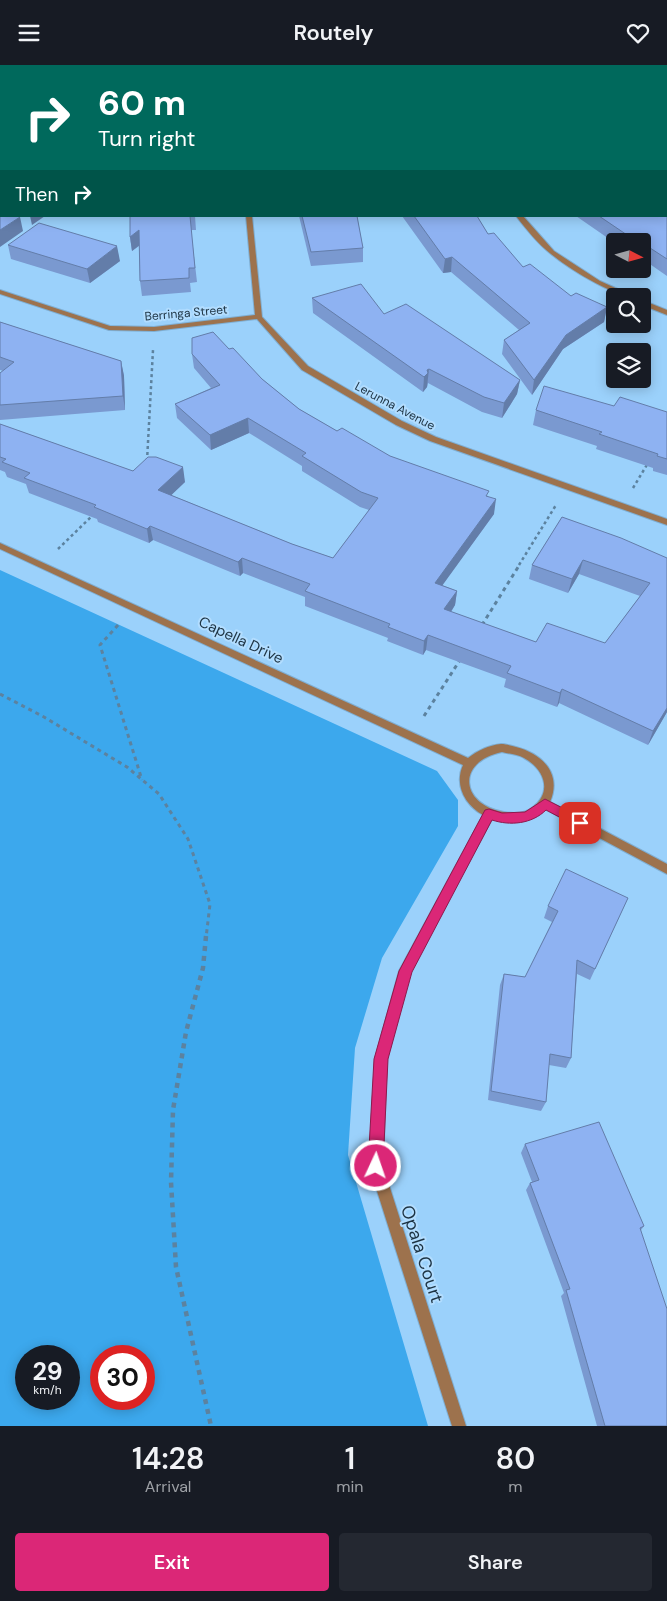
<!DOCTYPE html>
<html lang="en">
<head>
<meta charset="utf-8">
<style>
  :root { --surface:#171b24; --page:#242831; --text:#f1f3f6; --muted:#9ea1a6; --accent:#db2777 }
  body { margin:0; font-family:"DM Sans",sans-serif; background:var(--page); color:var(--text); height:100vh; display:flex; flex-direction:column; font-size:19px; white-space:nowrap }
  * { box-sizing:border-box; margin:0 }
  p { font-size:16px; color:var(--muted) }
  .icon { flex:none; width:28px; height:28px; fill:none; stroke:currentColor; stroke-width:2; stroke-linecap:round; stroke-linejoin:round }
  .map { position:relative; height:1361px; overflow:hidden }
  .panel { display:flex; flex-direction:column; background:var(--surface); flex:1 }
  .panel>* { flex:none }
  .banner { position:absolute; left:0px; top:0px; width:668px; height:152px; box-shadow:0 2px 12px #0003; background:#00695c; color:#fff; overflow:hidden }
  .needle { width:32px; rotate:96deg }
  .tools { position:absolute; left:606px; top:168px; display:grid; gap:10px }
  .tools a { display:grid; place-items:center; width:45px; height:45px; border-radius:5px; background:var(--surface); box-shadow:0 2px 12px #0003; font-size:25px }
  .speed { position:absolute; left:15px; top:1280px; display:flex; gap:10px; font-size:25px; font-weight:700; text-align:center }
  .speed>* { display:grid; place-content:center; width:65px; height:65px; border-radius:50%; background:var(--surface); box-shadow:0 2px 12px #0003; line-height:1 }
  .speed small { font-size:12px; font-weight:400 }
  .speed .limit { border:8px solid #d22; background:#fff; color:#111 }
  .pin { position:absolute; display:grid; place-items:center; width:42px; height:42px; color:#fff; margin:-21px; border-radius:10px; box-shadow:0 2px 8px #0006 }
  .me { position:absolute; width:55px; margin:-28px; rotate:3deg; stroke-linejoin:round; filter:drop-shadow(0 0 4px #0008) }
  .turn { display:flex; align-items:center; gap:18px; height:105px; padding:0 15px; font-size:22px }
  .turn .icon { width:65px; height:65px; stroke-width:2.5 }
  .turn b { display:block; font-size:35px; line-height:42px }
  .then { display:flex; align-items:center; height:48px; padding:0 15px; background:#0003; gap:10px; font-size:19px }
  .eta { display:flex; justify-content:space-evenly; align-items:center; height:85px; text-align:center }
  .eta b { font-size:30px; font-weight:600; line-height:35px }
  .primary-button { display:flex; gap:10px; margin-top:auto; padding:10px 15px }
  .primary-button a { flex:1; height:58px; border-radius:5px; background:var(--accent); color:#fff; font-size:20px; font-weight:600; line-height:58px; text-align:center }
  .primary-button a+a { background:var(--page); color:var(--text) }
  header { display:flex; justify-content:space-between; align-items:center; height:65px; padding:0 15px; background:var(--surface); font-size:22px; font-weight:600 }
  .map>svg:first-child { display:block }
</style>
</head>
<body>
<header><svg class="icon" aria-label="menu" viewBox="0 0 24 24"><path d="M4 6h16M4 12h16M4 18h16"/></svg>Routely<svg class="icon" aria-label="heart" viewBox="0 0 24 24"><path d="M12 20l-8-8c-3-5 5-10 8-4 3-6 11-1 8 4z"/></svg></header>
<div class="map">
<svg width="667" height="1361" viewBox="0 0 667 1361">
  <rect width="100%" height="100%" fill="#9bd1fb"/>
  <g fill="#3ca8ed" fill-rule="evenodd">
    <path d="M 495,0 L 667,0 L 667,16 L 666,1 Z"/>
    <path d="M 0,505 L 437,706 L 458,735 L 458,761 L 382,893 L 355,983 L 348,1090 L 428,1361 L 0,1361 ZM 26,1291 L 69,1291 L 69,1334 L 26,1334 ZM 101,1291 L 144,1291 L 144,1334 L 101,1334 Z"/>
  </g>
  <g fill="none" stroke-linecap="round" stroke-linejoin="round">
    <g stroke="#7faed2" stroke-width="2">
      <g id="street">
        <path d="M 174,0 L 184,0 L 185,1 L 176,1 Z"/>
        <path d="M 429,0 L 461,0 L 462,1 L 431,1 Z"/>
        <path d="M 0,81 L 1,82 L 1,86 L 0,85 Z"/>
        <path d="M 1,104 L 1,108 L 0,109 L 0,105 Z"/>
        <path d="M 246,151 L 252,151 L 262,252 L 308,301 L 402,356 L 436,372 L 667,454 L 667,460 L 430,376 L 396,360 L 302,305 L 257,254 L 154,266 L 109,265 L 0,229 L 0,225 L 110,261 L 154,262 L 255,250 Z"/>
        <path d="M 516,151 L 523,151 L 554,186 L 600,216 L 633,231 C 613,232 567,202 551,189 C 538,179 526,164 516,151 Z"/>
        <path d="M 642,235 L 667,245 L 667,250 L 642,240 Z"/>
        <path d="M 0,478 L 468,693 C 477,686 489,680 501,679 C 506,679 512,681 516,682 C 543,689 562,709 550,737 L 667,799 L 667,809 L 545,744 C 528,759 513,759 492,754 L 410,907 L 387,994 L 383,1101 L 466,1361 L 452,1361 L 369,1101 L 375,994 L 399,906 L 483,750 C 465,740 454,720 463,700 L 0,484 ZM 502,687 C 509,689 518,689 524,693 C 544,704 553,726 533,742 C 525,749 515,749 504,747 C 461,740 455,697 502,687 Z"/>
      </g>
    </g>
    <g stroke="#5c829f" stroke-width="2" stroke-dasharray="2 2" stroke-linecap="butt">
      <path d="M 614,0 L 649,0"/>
      <path d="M 480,1 L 489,0"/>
    </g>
    <g stroke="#5c829f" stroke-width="2.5" stroke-dasharray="3 3" stroke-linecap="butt">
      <path d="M 147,396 L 153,285"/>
      <path d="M 633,423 L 648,398"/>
      <path d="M 58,484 L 93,450"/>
      <path d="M 519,500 L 556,440"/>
    </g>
    <g stroke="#5c829f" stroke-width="3" stroke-dasharray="4 4" stroke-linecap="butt">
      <path d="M 118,560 L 100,580 L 142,715"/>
      <path d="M 482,560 L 520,499"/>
      <path d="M 0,629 L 44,652 L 127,702 L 159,729 L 188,774 L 210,839 L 206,873"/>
      <path d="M 424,651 L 460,595"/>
    </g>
    <path stroke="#5c829f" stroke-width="4.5" stroke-dasharray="5 5" stroke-linecap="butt" d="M 206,871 L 203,903 L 186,967 L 173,1045 L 171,1117 L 176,1202 L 211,1361"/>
    <use href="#street" fill="#9d724d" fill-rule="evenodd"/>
  </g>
  <g fill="#7a99d0">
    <path d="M 0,0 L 1,1 L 1,59 L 0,59 Z"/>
    <rect x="248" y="0" width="93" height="1"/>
    <path d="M 667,65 L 667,211 L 644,195 L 642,196 L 642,176 L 615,176 L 615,178 L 576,151 L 666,151 Z"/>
    <path d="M 130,151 L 195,151 L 196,165 L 191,165 L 197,217 L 190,218 L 191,227 L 142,231 L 140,216 L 139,181 L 132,186 L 130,172 Z"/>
    <path d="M 299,151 L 357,151 L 363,183 L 363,197 L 311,201 Z"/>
    <path d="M 402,151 L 477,151 L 488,169 L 523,202 L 571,231 L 607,242 L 604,257 L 563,284 L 532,330 L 502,289 L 504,275 L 519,265 L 451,207 L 443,208 Z"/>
    <path d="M 8,180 L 120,196 L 90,218 L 11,194 Z"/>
    <path d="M 312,233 L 384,249 L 520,315 L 517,329 L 502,353 L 482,347 L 428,318 L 427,322 L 423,327 L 313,248 Z"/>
    <path d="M 0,257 L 121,296 L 124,311 L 125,345 L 0,355 L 0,308 L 3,306 L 0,305 Z"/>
    <path d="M 229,284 L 262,314 L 299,344 L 337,366 L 390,391 L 488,431 L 494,449 L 442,520 L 457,526 L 455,540 L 451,547 L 536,577 L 605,578 L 640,531 L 579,509 L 568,528 L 529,514 L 532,500 L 562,452 L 667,493 L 667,647 L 648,680 L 559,638 L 557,642 L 504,622 L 506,614 L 426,585 L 423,590 L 387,576 L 388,573 L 305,541 L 305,532 L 243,508 L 240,511 L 153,475 L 149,478 L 98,457 L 97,454 L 29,428 L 26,419 L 7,412 L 5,407 L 0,405 L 0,359 L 133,406 L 185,417 L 171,430 L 292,479 L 333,493 L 369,445 L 360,442 L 302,406 L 302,401 L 249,368 L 211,385 L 177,353 L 175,339 L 211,323 L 194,303 L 192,289 Z"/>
    <path d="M 614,341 L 667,347 L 667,410 L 653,406 L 653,403 L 596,384 L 597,381 L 533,360 L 536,345 Z"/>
    <path d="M 628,833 L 590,915 L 577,909 L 571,993 L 566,1003 L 549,1000 L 546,1037 L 541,1046 L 488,1035 L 500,920 L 504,909 L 525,912 L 552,857 L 544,853 L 548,841 Z"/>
    <path d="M 525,1079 L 644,1161 L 641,1165 L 667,1361 L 597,1361 L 561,1231 L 564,1228 L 526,1125 L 530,1118 L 532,1117 L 521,1088 Z"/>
  </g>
  <g fill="#637da9">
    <path d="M 30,151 L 45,151 L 32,160 Z"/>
    <path d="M 20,152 L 23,166 L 0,182 L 0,165 Z"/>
    <path d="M 139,165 L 141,179 L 132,186 L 130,172 Z"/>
    <path d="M 117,181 L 120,196 L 90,218 L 87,204 Z"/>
    <path d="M 647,181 L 644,195 L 642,196 L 642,189 L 644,182 Z"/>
    <path d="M 452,192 L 451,207 L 443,208 L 445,194 Z"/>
    <path d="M 607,242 L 604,257 L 563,284 L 532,330 L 534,315 L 566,270 Z"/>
    <path d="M 121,296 L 124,311 L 125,345 L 123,331 Z"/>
    <path d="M 429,304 L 427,322 L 423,327 L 424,312 L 427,305 Z"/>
    <path d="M 520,315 L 517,329 L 502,353 L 504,338 Z"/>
    <path d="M 248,353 L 249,368 L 211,385 L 210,370 Z"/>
    <path d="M 183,402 L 185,417 L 161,440 L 158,425 Z"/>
    <path d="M 496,434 L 494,449 L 434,532 L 435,518 Z"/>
    <path d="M 150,461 L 153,475 L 149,478 L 147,464 Z"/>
    <path d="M 242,493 L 243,508 L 240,511 L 238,497 Z"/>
    <path d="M 583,495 L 579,509 L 568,528 L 572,514 Z"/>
    <path d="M 457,526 L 455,540 L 443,559 L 444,544 Z"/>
    <path d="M 428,570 L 426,585 L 423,590 L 424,576 Z"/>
    <path d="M 562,624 L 559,638 L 557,642 L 560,628 Z"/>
    <path d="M 667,643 L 667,647 L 648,680 L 653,666 Z"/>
  </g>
  <g fill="#8eb2f2" stroke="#637da9">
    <path d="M 0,0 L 161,0 L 162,1 L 1,1 L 1,46 L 0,46 Z"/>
    <path d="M 255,0 L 340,0 L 340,1 L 256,1 Z"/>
    <path d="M 666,64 L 667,65 L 667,194 L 647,181 L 644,182 L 642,181 L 642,176 L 636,176 L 599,151 L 666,151 Z"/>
    <path d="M 0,139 L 1,140 L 1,151 L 19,151 L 20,152 L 0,165 Z"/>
    <path d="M 130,151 L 190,151 L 195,203 L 189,203 L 189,213 L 140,216 L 139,165 L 130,172 Z"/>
    <path d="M 302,151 L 357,151 L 363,183 L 311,187 Z"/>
    <path d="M 414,151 L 477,151 L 488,169 L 494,168 L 523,202 L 530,199 L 571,231 L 576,228 L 607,242 L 566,270 L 534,315 L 504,275 L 530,258 L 452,192 L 445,194 Z"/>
    <path d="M 39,158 L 117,181 L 87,204 L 8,180 Z"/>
    <path d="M 361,219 L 384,249 L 406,239 L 520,315 L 504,338 L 484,332 L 429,304 L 427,305 L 428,308 L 424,312 L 312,233 Z"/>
    <path d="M 0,257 L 121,296 L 123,331 L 0,340 L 0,308 L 14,297 L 0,292 Z"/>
    <path d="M 213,267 L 229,284 L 233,283 L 262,314 L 299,344 L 337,366 L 342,363 L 390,391 L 489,426 L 486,431 L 496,434 L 435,518 L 457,526 L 444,544 L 536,577 L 547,558 L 605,578 L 650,518 L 583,495 L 572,514 L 532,500 L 562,452 L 621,473 L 667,493 L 667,643 L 653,666 L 562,624 L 560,628 L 507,608 L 511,601 L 428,570 L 424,576 L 388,562 L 390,559 L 305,526 L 310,519 L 242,493 L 238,497 L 150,461 L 147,464 L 94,442 L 96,440 L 24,413 L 30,408 L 2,397 L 6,394 L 0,392 L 0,359 L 133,406 L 148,392 L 156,392 L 183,402 L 158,425 L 292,479 L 333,493 L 378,433 L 361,427 L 302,391 L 306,388 L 248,353 L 210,370 L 175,339 L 220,320 L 192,289 L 192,273 Z"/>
    <path d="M 544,321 L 614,341 L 620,332 L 667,347 L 667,394 L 657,391 L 658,389 L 599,369 L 602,367 L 536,345 Z"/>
    <path d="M 566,804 L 628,833 L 595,904 L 577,895 L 571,993 L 550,989 L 546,1037 L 491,1026 L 504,909 L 525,912 L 558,846 L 548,841 Z"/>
    <path d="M 599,1057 L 644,1161 L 640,1163 L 667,1244 L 667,1361 L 605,1361 L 566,1225 L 570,1224 L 530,1118 L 539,1115 L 525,1079 Z"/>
  </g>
  <path fill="#db2777" stroke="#8e194d" d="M 545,734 L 584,754 L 586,758 L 584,761 L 580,763 L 546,745 C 532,759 510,761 492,755 L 412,907 L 388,994 L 383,1101 L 381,1106 L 376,1109 L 370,1106 L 368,1101 L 374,994 L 399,906 L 485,745 L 489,744 L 502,748 L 525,747 Z"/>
  <g text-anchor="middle" stroke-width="4" stroke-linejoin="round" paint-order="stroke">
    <g font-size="12" fill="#1c3242" stroke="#b2ddff">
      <text transform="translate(186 248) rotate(-5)" y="4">Berringa Street</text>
      <text transform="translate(395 341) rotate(28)" y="4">Lerunna Avenue</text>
    </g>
    <g font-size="15" fill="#1c3242" stroke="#b2ddff">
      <text transform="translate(241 575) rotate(25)" y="5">Capella Drive</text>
    </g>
    <g font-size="18" fill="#1c3242" stroke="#b2ddff">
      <text transform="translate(422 1189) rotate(72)" y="6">Opala Court</text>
    </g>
  </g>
</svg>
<div class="tools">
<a><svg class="needle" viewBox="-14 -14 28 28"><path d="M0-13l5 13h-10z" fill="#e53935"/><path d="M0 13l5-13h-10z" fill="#9ea1a6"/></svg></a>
<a><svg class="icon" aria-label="search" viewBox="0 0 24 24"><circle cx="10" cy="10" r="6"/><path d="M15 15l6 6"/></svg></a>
<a><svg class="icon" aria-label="layers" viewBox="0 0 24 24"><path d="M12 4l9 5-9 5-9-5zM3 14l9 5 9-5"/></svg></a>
</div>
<div class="speed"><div>29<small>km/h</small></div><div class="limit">30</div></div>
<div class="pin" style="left:580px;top:758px;background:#d93025"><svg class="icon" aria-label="arrive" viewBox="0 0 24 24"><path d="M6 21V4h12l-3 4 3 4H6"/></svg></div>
<svg class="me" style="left:376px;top:1101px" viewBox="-20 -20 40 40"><circle r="17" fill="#db2777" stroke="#fff" stroke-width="3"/><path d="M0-11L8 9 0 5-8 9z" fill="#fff"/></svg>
<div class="banner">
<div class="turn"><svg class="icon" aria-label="right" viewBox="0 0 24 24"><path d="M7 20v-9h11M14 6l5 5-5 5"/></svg><div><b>60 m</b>Turn right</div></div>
<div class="then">Then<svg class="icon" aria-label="right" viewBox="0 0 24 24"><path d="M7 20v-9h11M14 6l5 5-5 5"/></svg></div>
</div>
</div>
<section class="panel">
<div class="eta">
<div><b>14:28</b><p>Arrival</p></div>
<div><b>1</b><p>min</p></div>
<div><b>80</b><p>m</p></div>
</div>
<div class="primary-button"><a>Exit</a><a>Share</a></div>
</section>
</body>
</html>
